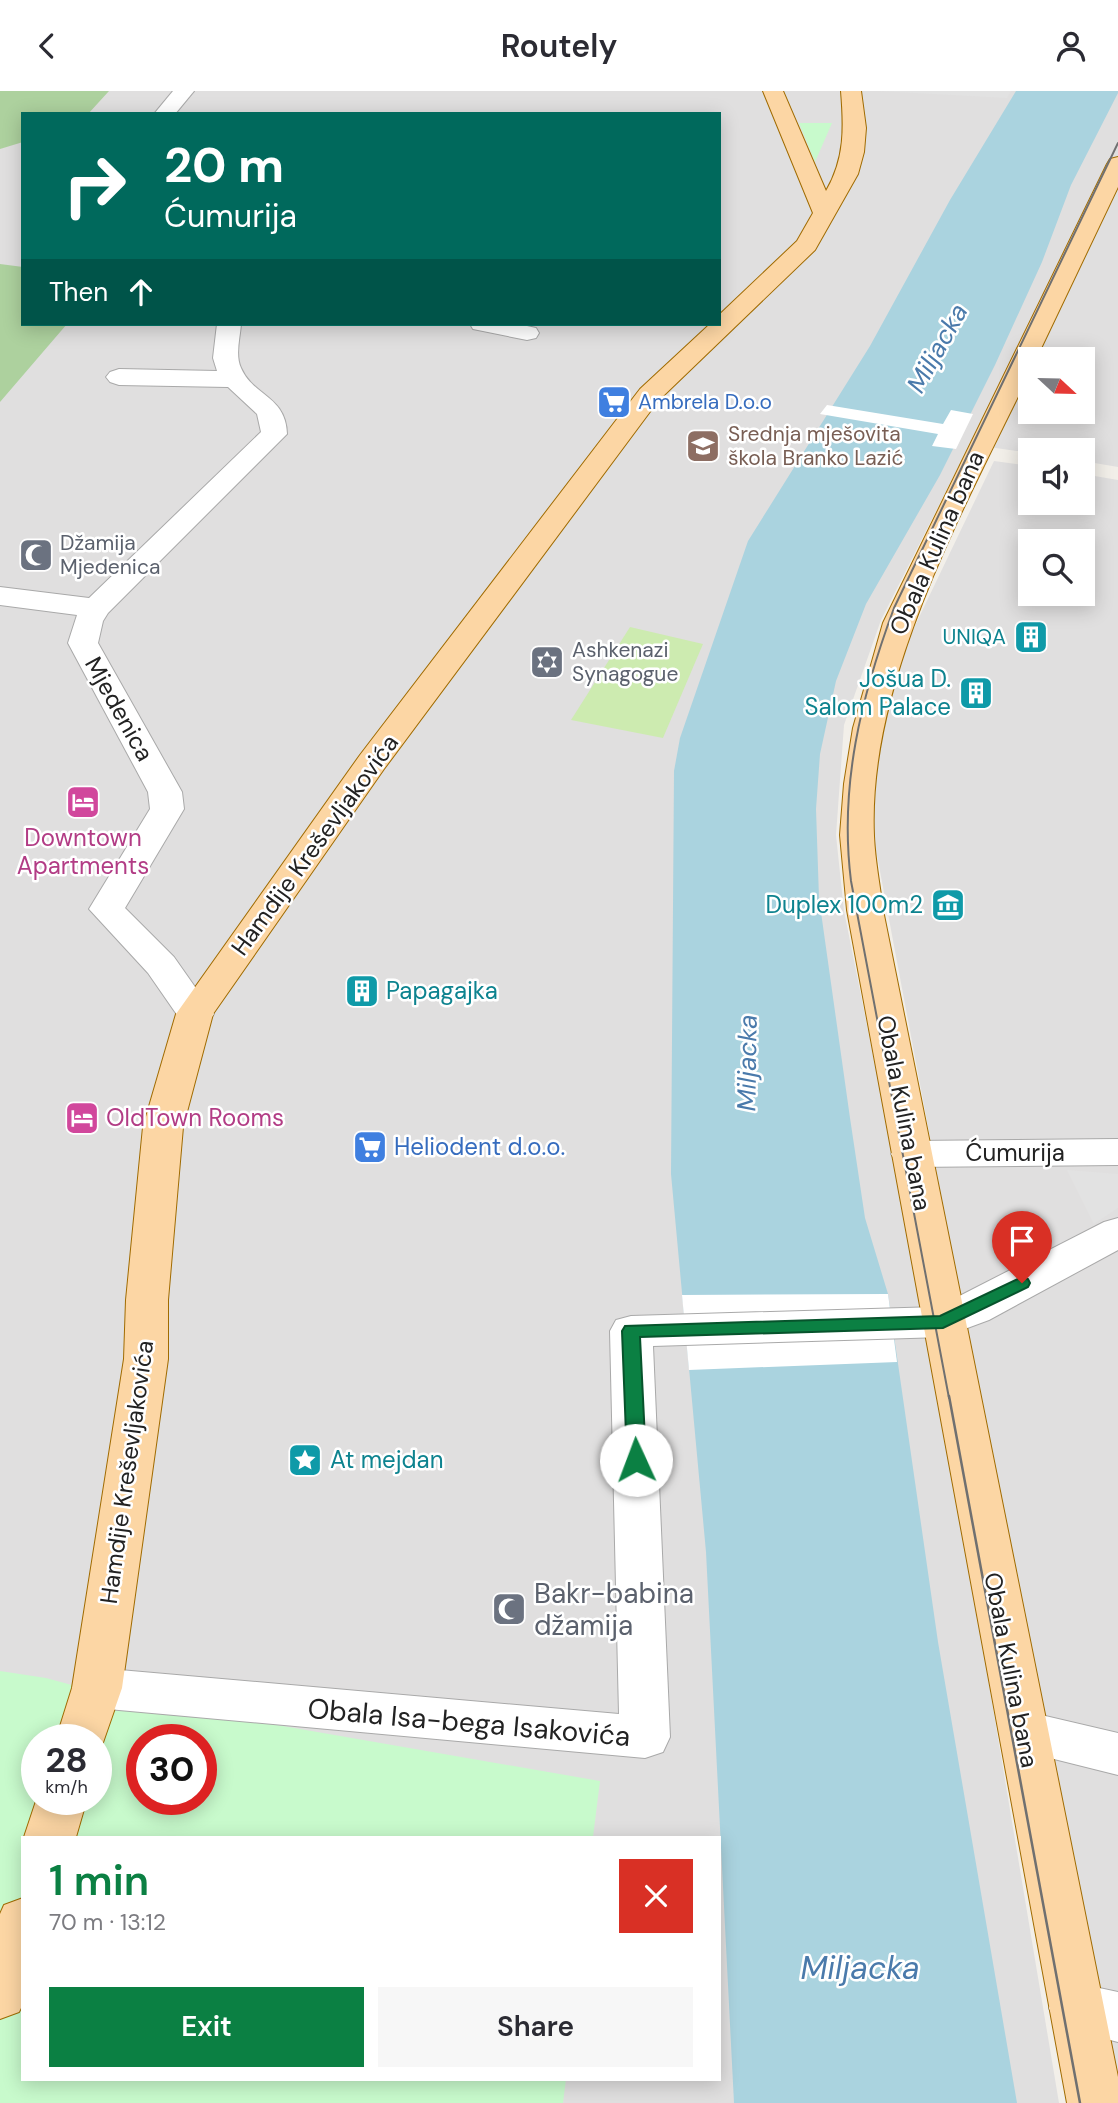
<!DOCTYPE html>
<html lang="en">
<head>
<meta charset="utf-8">
<style>
  :root { --surface:#fff; --page:#f7f7f7; --text:#2b2b33; --muted:#7c7c81; --accent:#0b8043 }
  body { margin:0; font-family:"DM Sans",sans-serif; background:var(--page); color:var(--text); height:100vh; display:flex; flex-direction:column; font-size:26px; white-space:nowrap }
  * { box-sizing:border-box; margin:0 }
  p { font-size:23px; color:var(--muted) }
  .icon { flex:none; width:38px; height:38px; fill:none; stroke:currentColor; stroke-width:2; stroke-linecap:round; stroke-linejoin:round }
  .map { position:relative; flex:1; overflow:hidden }
  .drawer { position:absolute; left:21px; top:1745px; width:700px; height:245px; display:flex; flex-direction:column; background:var(--surface); border-radius:0px; box-shadow:0 4px 18px #0003 }
  .drawer>* { flex:none }
  .banner { position:absolute; left:21px; top:21px; width:700px; height:214px; border-radius:0px; box-shadow:0 4px 18px #0003; background:#00695c; color:#fff; overflow:hidden }
  .needle { width:46px; rotate:112deg }
  .fabs { position:absolute; left:1018px; top:256px; display:grid; gap:14px }
  .fabs a { display:grid; place-items:center; width:77px; height:77px; border-radius:0px; background:var(--surface); box-shadow:0 4px 18px #0003; font-size:35px }
  .speed { position:absolute; left:21px; top:1633px; display:flex; gap:14px; font-size:35px; font-weight:700; text-align:center }
  .speed>* { display:grid; place-content:center; width:91px; height:91px; border-radius:50%; background:var(--surface); box-shadow:0 4px 18px #0003; line-height:1 }
  .speed small { font-size:18px; font-weight:400 }
  .speed .limit { border:10px solid #d22; background:#fff; color:#111 }
  .pin { position:absolute; display:grid; place-items:center; width:60px; height:60px; color:#fff; margin:-72px -30px; border-radius:50% 50% 50% 0; rotate:-45deg; box-shadow:0 0 7px #0007 }
  .pin .icon { rotate:45deg }
  .me { position:absolute; width:77px; margin:-38px; rotate:358deg; stroke-linejoin:round; filter:drop-shadow(0 0 5px #0008) }
  .turn { display:flex; align-items:center; gap:24px; height:147px; padding:0 28px; font-size:32px }
  .turn .icon { width:91px; height:91px; stroke-width:2.5 }
  .turn b { display:block; font-size:49px; line-height:60px }
  .then { display:flex; align-items:center; height:66px; padding:0 28px; background:#0003; gap:14px; font-size:26px }
  .round { display:grid; place-items:center; flex:none; width:74px; height:74px; border-radius:0px; background:var(--page) }
  .summary { display:flex; align-items:center; justify-content:space-between; height:119px; padding:0 28px }
  h1 { font-size:42px; font-weight:600; line-height:52px; color:var(--accent) }
  .cta { display:flex; gap:14px; margin-top:auto; padding:14px 28px }
  .cta a { flex:1; height:80px; border-radius:0px; background:var(--accent); color:#fff; font-size:28px; font-weight:600; line-height:80px; text-align:center }
  .cta a+a { background:var(--page); color:var(--text) }
  header { display:flex; justify-content:space-between; align-items:center; height:91px; padding:0 28px; background:var(--surface); font-size:32px; font-weight:600 }
  .map>svg:first-child { display:block }
</style>
</head>
<body>
<header><svg class="icon" aria-label="back" viewBox="0 0 24 24"><path d="M15 5l-7 7 7 7"/></svg>Routely<svg class="icon" aria-label="person" viewBox="0 0 24 24"><circle cx="12" cy="8" r="4"/><path d="M4 21q1-7 8-7t8 7"/></svg></header>
<div class="map">
<svg width="1118" height="2012" viewBox="0 0 1118 2012">
  <rect width="100%" height="100%" fill="#f2efe9"/>
  <g fill="#e0dfdf" fill-rule="evenodd">
    <path d="M 0,0 L 1118,0 L 1118,376 L 1083,370 L 1083,359 L 1031,359 L 1031,362 L 989,356 L 1030,234 L 881,529 L 844,634 L 836,744 L 844,820 L 937,1282 L 1059,2012 L 0,2012 ZM 23,23 L 719,23 L 719,233 L 23,233 ZM 1031,268 L 1083,268 L 1083,320 L 1031,320 ZM 37,1648 L 96,1648 L 96,1708 L 37,1708 ZM 142,1648 L 201,1648 L 201,1708 L 142,1708 ZM 23,1746 L 719,1746 L 719,1988 L 23,1988 Z"/>
    <path d="M 994,370 L 1031,375 L 1031,411 L 1083,411 L 1083,383 L 1118,389 L 1118,2012 L 967,1243 L 873,743 L 871,697 L 900,566 ZM 1031,450 L 1083,450 L 1083,502 L 1031,502 Z"/>
  </g>
  <path fill="#cdebb0" d="M 630,536 L 703,553 L 663,647 L 571,629 Z"/>
  <g fill="#add19e">
    <path d="M 0,0 L 109,0 L 88,23 L 23,23 L 23,51 L 0,58 Z"/>
    <path d="M 0,173 L 23,176 L 23,233 L 67,233 L 0,311 Z"/>
  </g>
  <g fill="#c8facc" fill-rule="evenodd">
    <path d="M 799,32 L 832,32 L 815,71 Z"/>
    <path d="M 0,1580 L 46,1587 L 116,1606 L 600,1690 L 593,1746 L 23,1746 L 23,1988 L 566,1988 L 563,2012 L 0,2012 ZM 37,1648 L 96,1648 L 96,1708 L 37,1708 ZM 142,1648 L 201,1648 L 201,1708 L 142,1708 Z"/>
  </g>
  <g fill="#e2e2e2">
    <path d="M 878,0 L 1011,0 L 1007,7 Z"/>
    <path d="M 1067,1079 L 1118,1083 L 1118,1117 L 1094,1133 Z"/>
  </g>
  <path fill="#aad3df" d="M 1016,0 L 1118,0 L 1118,2 L 1071,94 L 1042,171 L 995,274 L 940,384 L 866,513 L 836,590 L 820,663 L 816,718 L 819,807 L 850,1027 L 865,1127 L 888,1203 L 938,1551 L 1017,2012 L 734,2012 L 706,1461 L 671,1083 L 674,680 L 680,647 L 748,450 L 870,255 L 950,109 Z"/>
  <g fill="#fff">
    <path d="M 827,314 L 943,333 L 951,319 L 973,323 L 956,358 L 932,355 L 938,343 L 820,323 Z"/>
    <path d="M 888,1203 L 897,1271 L 689,1279 L 682,1204 Z"/>
  </g>
  <g fill="none" stroke-linecap="round" stroke-linejoin="round">
    <g stroke="#a9a9a9" stroke-width="2">
      <g id="minor">
        <path d="M 173,0 L 194,0 L 175,23 L 154,23 Z"/>
        <path d="M 217,233 L 241,233 C 240,247 235,264 241,277 C 253,305 286,305 287,343 L 108,522 L 103,530 L 98,552 L 182,701 L 184,718 L 125,817 L 174,866 L 214,923 L 208,931 L 195,934 L 182,931 L 148,882 L 89,818 L 150,718 L 148,701 L 68,552 L 77,524 L 0,514 L 0,496 L 89,507 L 261,341 L 257,323 L 228,296 L 119,294 L 110,291 L 106,286 L 110,281 L 119,278 L 217,280 L 213,267 Z"/>
        <path d="M 470,233 L 518,233 L 536,237 L 539,242 L 536,247 L 527,249 L 473,238 Z"/>
        <path d="M 1118,1048 L 1118,1074 L 911,1076 L 897,1072 L 891,1063 L 897,1054 L 911,1050 Z"/>
        <path d="M 1118,1127 L 1118,1159 L 989,1229 L 943,1246 L 653,1255 L 670,1646 L 663,1661 L 645,1667 L 97,1617 L 80,1611 L 72,1597 L 80,1583 L 97,1577 L 619,1623 L 610,1240 L 616,1229 L 631,1225 L 938,1216 L 1104,1131 Z"/>
        <path d="M 1024,1620 L 1118,1642 L 1118,1684 L 1006,1656 L 999,1641 L 1006,1626 Z"/>
        <path d="M 1076,1892 L 1118,1901 L 1118,1951 L 1057,1935 L 1049,1917 L 1057,1899 Z"/>
      </g>
    </g>
    <g stroke="#a06b00" stroke-width="2">
      <g id="major">
        <path d="M 763,0 L 783,0 L 826,100 C 845,67 844,37 841,0 L 861,0 L 866,37 L 864,61 L 858,83 L 815,159 L 658,310 L 384,678 L 213,923 L 183,1036 L 168,1209 L 168,1268 L 122,1597 L 99,1663 L 96,1664 L 96,1648 L 56,1648 L 72,1597 L 124,1268 L 126,1209 L 143,1036 L 176,923 L 360,664 L 640,298 L 710,233 L 719,233 L 719,224 L 797,150 L 813,122 Z"/>
        <path d="M 1118,66 L 1118,96 L 1036,268 L 1031,268 L 1031,279 C 965,416 867,589 874,745 C 875,769 880,794 883,819 L 1118,1986 L 1118,2012 L 1067,2012 L 847,819 L 840,744 L 844,693 L 853,637 L 883,532 L 1107,73 L 1110,68 Z"/>
        <path d="M 37,1707 L 87,1708 L 76,1746 L 24,1746 Z"/>
        <path d="M 23,1807 L 23,1913 L 19,1921 L 0,1928 L 0,1823 L 4,1814 Z"/>
      </g>
    </g>
    <use href="#minor" fill="#fff" fill-rule="evenodd"/>
    <use href="#major" fill="#fcd6a4" fill-rule="evenodd"/>
    <path stroke="#707070" stroke-width="2" d="M 949,1307 L 851,790 C 839,695 861,606 894,517 L 1118,52"/>
    <path stroke="#707070" stroke-width="2.5" d="M 949,1305 L 1080,2012"/>
  </g>
  <path fill="#0b8043" stroke="#07532c" stroke-width="2" d="M 1022,1186 L 1028,1188 L 1030,1192 L 1028,1196 L 943,1237 L 640,1246 L 646,1369 L 643,1374 L 630,1374 L 627,1369 L 622,1240 L 625,1235 L 940,1225 Z"/>
  <defs>
    <g id="supermarket-square" transform="scale(1.75)"><rect x="-9" y="-9" width="18" height="18" rx="4" fill="#3f7fe0" stroke="#fff"/><path d="M-6-5.5h2.5l.6 2H6L4.5 2H-2.5L-4.4-4H-6ZM-1.5 3.2a1.3 1.3 0 1 0 .1 0ZM3 3.2a1.3 1.3 0 1 0 .1 0Z" fill="#fff"/></g>
    <g id="school-square" transform="scale(1.75)"><rect x="-9" y="-9" width="18" height="18" rx="4" fill="#8d6e63" stroke="#fff"/><path d="M0-5L7-2L0 1L-7-2ZM-4 1L0 2.5L4 1V4Q0 6-4 4Z" fill="#fff"/></g>
    <g id="mosque-square" transform="scale(1.75)"><rect x="-9" y="-9" width="18" height="18" rx="4" fill="#6b7280" stroke="#fff"/><path d="M3.5-4.9A6 6 0 1 0 3.5 4.9A5 5 0 1 1 3.5-4.9Z" fill="#fff"/></g>
    <g id="building-square" transform="scale(1.75)"><rect x="-9" y="-9" width="18" height="18" rx="4" fill="#0f9aa8" stroke="#fff"/><path d="M-4-6H4V6H1V3H-1V6H-4ZM-2.5-4.3h1.7v1.8h-1.7ZM.8-4.3h1.7v1.8H.8ZM-2.5-1h1.7V.8h-1.7ZM.8-1h1.7V.8H.8Z" fill="#fff"/></g>
    <g id="synagogue-square" transform="scale(1.75)"><rect x="-9" y="-9" width="18" height="18" rx="4" fill="#6b7280" stroke="#fff"/><path d="M0-6.5L5.6 3.2H-5.6ZM0 6.5L5.6-3.2H-5.6Z" fill="#fff"/></g>
    <g id="hotel-square" transform="scale(1.75)"><rect x="-9" y="-9" width="18" height="18" rx="4" fill="#d1479c" stroke="#fff"/><path d="M-6-4.5h1.5V1H6V5H4.5V3h-9V5H-6ZM-4 0a1.8 1.8 0 1 1 3.6 0ZM.5 0V-2.5h3Q6-2.5 6 0Z" fill="#fff"/></g>
    <g id="museum-square" transform="scale(1.75)"><rect x="-9" y="-9" width="18" height="18" rx="4" fill="#0f9aa8" stroke="#fff"/><path d="M0-6L6-3V-2H-6V-3ZM-5-1h2V3h-2ZM-1-1h2V3h-2ZM3-1h2V3H3ZM-6 4H6V6H-6Z" fill="#fff"/></g>
    <g id="sight-square" transform="scale(1.75)"><rect x="-9" y="-9" width="18" height="18" rx="4" fill="#0f9aa8" stroke="#fff"/><path d="M0-6L1.8-2.2L6-1.7L2.9 1.2L3.7 5.4L0 3.3L-3.7 5.4L-2.9 1.2L-6-1.7L-1.8-2.2Z" fill="#fff"/></g>
  </defs>
  <g fill-rule="evenodd">
    <use href="#supermarket-square" x="614" y="311"/>
    <use href="#school-square" x="703" y="355"/>
    <use href="#mosque-square" x="36" y="464"/>
    <use href="#building-square" x="1031" y="546"/>
    <use href="#synagogue-square" x="547" y="571"/>
    <use href="#building-square" x="976" y="602"/>
    <use href="#hotel-square" x="83" y="711"/>
    <use href="#museum-square" x="948" y="814"/>
    <use href="#building-square" x="362" y="900"/>
    <use href="#hotel-square" x="82" y="1027"/>
    <use href="#supermarket-square" x="370" y="1056"/>
    <use href="#sight-square" x="305" y="1369"/>
    <use href="#mosque-square" x="509" y="1518"/>
  </g>
  <g text-anchor="middle" stroke-width="5" stroke-linejoin="round" paint-order="stroke">
    <g font-size="21" fill="#366cbe" stroke="#fff" text-anchor="start">
      <text x="638" y="318">Ambrela D.o.o</text>
    </g>
    <g font-size="21" fill="#785e54" stroke="#fff" text-anchor="start">
      <text x="728" y="350">Srednja mješovita<tspan x="728" dy="24">škola Branko Lazić</tspan></text>
    </g>
    <g font-size="21" fill="#5b616d" stroke="#fff" text-anchor="start">
      <text x="60" y="459">Džamija<tspan x="60" dy="24">Mjedenica</tspan></text>
      <text x="572" y="566">Ashkenazi<tspan x="572" dy="24">Synagogue</tspan></text>
    </g>
    <g font-size="21" fill="#0d838f" stroke="#fff" text-anchor="end">
      <text x="1006" y="553">UNIQA</text>
    </g>
    <g font-size="24" fill="#222" stroke="#fff">
      <text transform="translate(937 452) rotate(-66)" y="8">Obala Kulina bana</text>
      <text transform="translate(119 618) rotate(61)" y="8">Mjedenica</text>
      <text transform="translate(315 754) rotate(-54)" y="8">Hamdije Kreševljakovića</text>
      <text transform="translate(904 1022) rotate(79)" y="8">Obala Kulina bana</text>
      <text x="1015" y="1070">Ćumurija</text>
      <text transform="translate(127 1381) rotate(-82)" y="8">Hamdije Kreševljakovića</text>
      <text transform="translate(1011 1579) rotate(79)" y="8">Obala Kulina bana</text>
    </g>
    <g font-size="24" fill="#0d838f" stroke="#fff" text-anchor="end">
      <text x="951" y="596">Jošua D.<tspan x="951" dy="28">Salom Palace</tspan></text>
      <text x="923" y="822">Duplex 100m2</text>
      <text x="386" y="908" text-anchor="start">Papagajka</text>
      <text x="330" y="1377" text-anchor="start">At mejdan</text>
    </g>
    <g font-size="24" fill="#b23c85" stroke="#fff">
      <text x="83" y="755">Downtown<tspan x="83" dy="28">Apartments</tspan></text>
      <text x="106" y="1035" text-anchor="start">OldTown Rooms</text>
    </g>
    <g font-size="24" fill="#366cbe" stroke="#fff" text-anchor="start">
      <text x="394" y="1064">Heliodent d.o.o.</text>
    </g>
    <g font-size="26" font-style="italic" fill="#4a7aab" stroke="#fff">
      <text transform="translate(937 257) rotate(-61)" y="9">Miljacka</text>
      <text transform="translate(747 972) rotate(-89)" y="9">Miljacka</text>
    </g>
    <g font-size="28" fill="#5b616d" stroke="#fff" text-anchor="start">
      <text x="534" y="1512">Bakr-babina<tspan x="534" dy="32">džamija</tspan></text>
    </g>
    <g font-size="28" fill="#222" stroke="#fff">
      <text transform="translate(469 1631) rotate(5)" y="10">Obala Isa-bega Isakovića</text>
    </g>
    <g font-size="32" font-style="italic" fill="#4a7aab" stroke="#fff">
      <text x="860" y="1888">Miljacka</text>
    </g>
  </g>
</svg>
<div class="fabs">
<a><svg class="needle" viewBox="-14 -14 28 28"><path d="M0-13l5 13h-10z" fill="#e53935"/><path d="M0 13l5-13h-10z" fill="#7c7c81"/></svg></a>
<a><svg class="icon" aria-label="sound" viewBox="0 0 24 24"><path d="M4 9h4l5-4v14l-5-4H4zM17 9q2 3 0 6"/></svg></a>
<a><svg class="icon" aria-label="search" viewBox="0 0 24 24"><circle cx="10" cy="10" r="6"/><path d="M15 15l6 6"/></svg></a>
</div>
<div class="speed"><div>28<small>km/h</small></div><div class="limit">30</div></div>
<div class="pin" style="left:1022px;top:1192px;background:#d93025"><svg class="icon" aria-label="arrive" viewBox="0 0 24 24"><path d="M6 21V4h12l-3 4 3 4H6"/></svg></div>
<svg class="me" style="left:636px;top:1369px" viewBox="-20 -20 40 40"><circle r="19" fill="#fff"/><path d="M0-13L10 11 0 6-10 11z" fill="#0b8043"/></svg>
<div class="banner">
<div class="turn"><svg class="icon" aria-label="right" viewBox="0 0 24 24"><path d="M7 20v-9h11M14 6l5 5-5 5"/></svg><div><b>20 m</b>Ćumurija</div></div>
<div class="then">Then<svg class="icon" aria-label="ahead" viewBox="0 0 24 24"><path d="M12 20V5M6 11l6-6 6 6"/></svg></div>
</div>
<section class="drawer">
<div class="summary"><div><h1>1 min</h1><p>70 m · 13:12</p></div><a class="round" style="background:#d93025;color:#fff"><svg class="icon" aria-label="close" viewBox="0 0 24 24"><path d="M6 6l12 12M18 6L6 18"/></svg></a></div>
<div class="cta"><a>Exit</a><a>Share</a></div>
</section>
</div>
</body>
</html>
